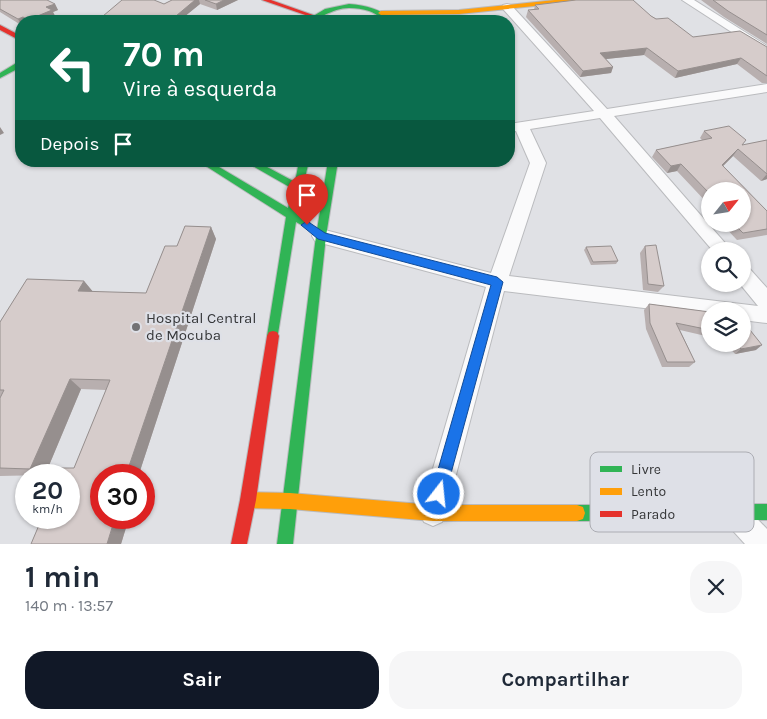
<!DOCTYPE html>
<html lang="pt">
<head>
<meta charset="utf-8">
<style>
  :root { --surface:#fff; --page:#f6f6f7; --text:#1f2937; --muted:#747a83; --accent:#111827 }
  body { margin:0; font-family:Karla,sans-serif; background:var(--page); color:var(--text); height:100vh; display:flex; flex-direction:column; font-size:19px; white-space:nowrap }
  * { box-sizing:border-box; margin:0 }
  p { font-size:16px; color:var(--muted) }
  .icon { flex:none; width:28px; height:28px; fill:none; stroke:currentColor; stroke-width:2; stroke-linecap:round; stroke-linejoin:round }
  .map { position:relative; height:544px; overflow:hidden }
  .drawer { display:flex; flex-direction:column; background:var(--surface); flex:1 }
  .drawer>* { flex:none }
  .banner { position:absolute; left:15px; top:15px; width:500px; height:152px; border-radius:20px; box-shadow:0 1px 4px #0004; background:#0b6e4f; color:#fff; overflow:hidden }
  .needle { width:32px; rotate:60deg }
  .tools { position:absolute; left:701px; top:182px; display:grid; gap:10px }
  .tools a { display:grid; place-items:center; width:50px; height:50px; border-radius:50%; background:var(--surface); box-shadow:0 1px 4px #0004; font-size:25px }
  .speed { position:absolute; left:15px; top:464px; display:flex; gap:10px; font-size:25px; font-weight:700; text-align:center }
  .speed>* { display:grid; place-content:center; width:65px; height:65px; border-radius:50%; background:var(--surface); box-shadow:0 1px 4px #0004; line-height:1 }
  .speed small { font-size:12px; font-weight:400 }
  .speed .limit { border:8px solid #d22; background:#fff; color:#111 }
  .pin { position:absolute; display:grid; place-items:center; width:42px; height:42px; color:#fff; margin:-51px -21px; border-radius:50% 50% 50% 0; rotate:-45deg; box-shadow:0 0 5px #0007 }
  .pin .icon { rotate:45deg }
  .me { position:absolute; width:55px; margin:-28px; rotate:16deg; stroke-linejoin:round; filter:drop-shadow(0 0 4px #0008) }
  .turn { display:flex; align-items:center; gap:18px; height:105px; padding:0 25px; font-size:22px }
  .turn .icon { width:65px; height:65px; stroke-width:2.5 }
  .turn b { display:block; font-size:35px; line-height:42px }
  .then { display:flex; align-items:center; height:48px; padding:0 25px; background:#0003; gap:10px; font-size:19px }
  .round { display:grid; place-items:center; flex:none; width:52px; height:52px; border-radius:20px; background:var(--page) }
  .headline { display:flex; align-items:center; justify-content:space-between; height:85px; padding:0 25px }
  h1 { font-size:30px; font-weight:700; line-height:38px }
  .action { display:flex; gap:10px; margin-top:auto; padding:10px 25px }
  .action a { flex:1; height:58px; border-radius:20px; background:var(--accent); color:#fff; font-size:20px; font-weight:700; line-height:58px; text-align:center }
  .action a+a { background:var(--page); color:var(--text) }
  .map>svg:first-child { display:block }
</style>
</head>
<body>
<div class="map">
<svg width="767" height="544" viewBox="0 0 767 544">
  <rect width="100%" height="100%" fill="#e0e1e5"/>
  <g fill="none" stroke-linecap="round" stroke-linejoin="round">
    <g stroke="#babbbe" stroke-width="2">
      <g id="street">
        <path d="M 682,0 L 694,0 L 767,46 L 767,55 Z"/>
        <path d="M 507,4 L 511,5 L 607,109 L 767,84 L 767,92 L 614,116 L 732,251 L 713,251 L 600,118 L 530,129 L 546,163 L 509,276 L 758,306 L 740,284 L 742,284 L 742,266 L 749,268 L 767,288 L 767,323 L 742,320 L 742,311 L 710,311 L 710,316 L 504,291 L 446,513 L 442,522 L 433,526 L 424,522 L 420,513 L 486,287 L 321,243 L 315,241 L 312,236 L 315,231 L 321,229 L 491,273 L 530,163 L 516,131 L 509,132 L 509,124 L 594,111 L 503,9 L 502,7 L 503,5 Z"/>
        <path d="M 733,499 L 742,503 L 767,529 L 767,544 L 745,544 L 724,521 L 720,512 L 724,503 Z"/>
      </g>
    </g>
    <g stroke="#babbbe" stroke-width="2">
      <g id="fast">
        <path d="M 349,4 C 366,5 381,9 393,21 C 384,22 378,14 369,11 C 363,9 356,8 349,8 C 331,8 317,22 305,21 L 325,9 Z"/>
        <path d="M 18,62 L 21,62 L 21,67 L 0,78 L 0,73 Z"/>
        <path d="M 198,161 L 209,161 L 288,208 L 293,189 L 244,161 L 256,161 L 295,182 L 299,161 L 309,161 L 303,186 L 319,196 L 314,199 L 302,194 L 297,214 L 310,223 L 305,227 L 296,222 L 277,340 L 273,341 L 269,340 L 267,336 L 286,217 Z"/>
        <path d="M 328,161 L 338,161 L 326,236 L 293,544 L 277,544 L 316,236 Z"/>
        <path d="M 767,504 L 767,520 L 577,521 L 571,519 L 569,513 L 571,507 L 577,505 Z"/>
      </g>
    </g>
    <g stroke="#babbbe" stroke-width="2">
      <g id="slow">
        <path d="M 555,0 L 576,0 L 573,2 L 459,14 L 381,15 L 378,13 L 381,11 L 459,10 Z"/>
        <path d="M 248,492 L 290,493 L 433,505 L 577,505 L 583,507 L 585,513 L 583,519 L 577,521 L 433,521 L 290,509 L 248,508 L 243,505 L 240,500 L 243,495 Z"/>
      </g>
    </g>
    <g stroke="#babbbe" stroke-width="2">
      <g id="jam">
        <path d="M 262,0 L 271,0 L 316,16 L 311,17 Z"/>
        <path d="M 0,25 L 21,36 L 21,41 L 0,30 Z"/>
        <path d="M 273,331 L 277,332 L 279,336 L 256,500 L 247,544 L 231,544 L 240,500 L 267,336 L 269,332 Z"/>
      </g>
    </g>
    <use href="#street" fill="#fafafb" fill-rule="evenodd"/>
    <use href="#fast" fill="#30b455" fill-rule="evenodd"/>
    <use href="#slow" fill="#ff9f0a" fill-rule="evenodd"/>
    <use href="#jam" fill="#e5322d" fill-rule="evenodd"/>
  </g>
  <g fill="#b8afaf">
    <path d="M 0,0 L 55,4 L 58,10 L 53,12 L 55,16 L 42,21 L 21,21 L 21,25 L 0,12 Z"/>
    <path d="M 172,0 L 238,0 L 217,10 L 200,4 L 179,21 L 105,21 L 103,16 L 164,4 Z"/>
    <path d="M 701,0 L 767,0 L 767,44 L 724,17 Z"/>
    <path d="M 535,5 L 651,16 L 693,37 L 767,47 L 767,83 L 762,83 L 737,64 L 675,78 L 644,55 L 606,59 L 613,67 L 611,73 L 580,77 L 526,17 L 528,10 L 534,10 Z"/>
    <path d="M 704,131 L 743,145 L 767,140 L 767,179 L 761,181 L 733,156 L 723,166 L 767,211 L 767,235 L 737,240 L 722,224 L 742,224 L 710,191 L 710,206 L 677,171 L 667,173 L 652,157 L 656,150 L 702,140 L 700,138 Z"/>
    <path d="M 185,226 L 211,227 L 216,239 L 139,474 L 140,475 L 101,475 L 101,518 L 129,518 L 121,544 L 31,544 L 42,518 L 69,518 L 69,475 L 59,475 L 61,468 L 74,468 L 106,390 L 81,389 L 45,475 L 0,476 L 0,322 L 27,279 L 84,281 L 93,292 L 146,293 L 165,246 L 177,246 Z"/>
    <path d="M 645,246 L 664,286 L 658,292 L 643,290 L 640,253 Z"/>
    <path d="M 586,247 L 618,261 L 616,264 L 591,265 L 584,250 Z"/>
    <path d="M 649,304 L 710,312 L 710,337 L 680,330 L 695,362 L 689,367 L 662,367 L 646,329 L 644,310 Z"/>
    <path d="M 727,344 L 742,344 L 756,350 L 735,354 Z"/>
  </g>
  <g fill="#968f8e">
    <path d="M 195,0 L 199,0 L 200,4 L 179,21 L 170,21 Z"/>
    <path d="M 224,0 L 238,0 L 217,10 L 216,4 Z"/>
    <path d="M 55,4 L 58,10 L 53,12 L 55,16 L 42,21 L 28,21 L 28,20 L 46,7 Z"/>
    <path d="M 23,17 L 25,21 L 21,21 L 21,25 L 18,19 Z"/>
    <path d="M 647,48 L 644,55 L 597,60 L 600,53 Z"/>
    <path d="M 741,58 L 737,64 L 675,78 L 678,71 Z"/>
    <path d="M 613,67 L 611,73 L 580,77 L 583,71 Z"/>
    <path d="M 0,127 L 4,133 L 0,135 Z"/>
    <path d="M 738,149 L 733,156 L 717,172 L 722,165 Z"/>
    <path d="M 681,164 L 677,171 L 667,173 L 671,166 Z"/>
    <path d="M 767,174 L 767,179 L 761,181 Z"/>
    <path d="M 211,227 L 216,239 L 139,474 L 140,475 L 128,475 L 128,469 Z"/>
    <path d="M 84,281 L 94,293 L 78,291 Z"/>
    <path d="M 762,345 L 756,350 L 735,354 L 741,349 Z"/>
    <path d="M 70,379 L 81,389 L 45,475 L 43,475 L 30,469 Z"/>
    <path d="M 115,518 L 129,518 L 121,544 L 107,544 Z"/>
  </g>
  <g fill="#d6cccb" stroke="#968f8e">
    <path d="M 0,0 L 47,0 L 55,4 L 46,7 L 52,10 L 28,20 L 23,17 L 18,19 L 0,9 Z"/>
    <path d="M 122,0 L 154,0 L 164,4 L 172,0 L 195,0 L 170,21 L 136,21 L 103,16 Z"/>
    <path d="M 205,0 L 224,0 L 216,4 Z"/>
    <path d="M 576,0 L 633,0 L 651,16 L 656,19 L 668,18 L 693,37 L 740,31 L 767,47 L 767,76 L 741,58 L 678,71 L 647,48 L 600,53 L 613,67 L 583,71 L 528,10 L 539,9 L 535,5 Z"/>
    <path d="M 713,0 L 767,0 L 767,35 L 728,11 Z"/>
    <path d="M 729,126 L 746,140 L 742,145 L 767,140 L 767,174 L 738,149 L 722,165 L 767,211 L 767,229 L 743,233 L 734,224 L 742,224 L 742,191 L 710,191 L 710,194 L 681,164 L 671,166 L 656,150 L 712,138 L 704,131 Z"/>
    <path d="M 185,226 L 211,227 L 128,469 L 130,469 L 128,475 L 101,475 L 101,518 L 115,518 L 107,544 L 31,544 L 42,518 L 69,518 L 69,475 L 59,475 L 61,468 L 74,468 L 110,380 L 70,379 L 30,469 L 0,468 L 0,398 L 4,390 L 0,390 L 0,322 L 27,279 L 84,281 L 78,291 L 146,293 L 165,246 L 177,246 Z"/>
    <path d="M 656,245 L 664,286 L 648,284 L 645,246 Z"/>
    <path d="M 611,246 L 618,261 L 593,262 L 586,247 Z"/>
    <path d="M 649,304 L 710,312 L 710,330 L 676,323 L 695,362 L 667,362 L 650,323 Z"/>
    <path d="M 733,308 L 735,311 L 716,311 Z"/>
    <path d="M 742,320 L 762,345 L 741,349 L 737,344 L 742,344 Z"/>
  </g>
  <path fill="#1a73e8" stroke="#114b97" d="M 307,221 L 325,233 L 497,277 L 503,282 L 444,499 L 439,501 L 433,499 L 431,494 L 491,285 L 318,239 L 301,225 Z"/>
  <circle fill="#727275" stroke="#dee0e7" stroke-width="2" cx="136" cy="327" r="5"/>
  <g text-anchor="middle" stroke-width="4.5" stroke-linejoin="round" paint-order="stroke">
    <g font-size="15" fill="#363739" stroke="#dee0e7" text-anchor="start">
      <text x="146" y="323">Hospital Central<tspan x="146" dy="17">de Mocuba</tspan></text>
    </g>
  </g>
  <rect x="590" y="452" width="164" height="80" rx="8" fill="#dee0e7" stroke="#acadb3" stroke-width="1"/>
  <rect x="600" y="466" width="22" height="6" fill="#30b455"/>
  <rect x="600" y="488" width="22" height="7" fill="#ff9f0a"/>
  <rect x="600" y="511" width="22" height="6" fill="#e5322d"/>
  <g font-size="14" fill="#363739">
    <text x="631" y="474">Livre</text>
    <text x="631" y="496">Lento</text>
    <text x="631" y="519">Parado</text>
  </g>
</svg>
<div class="tools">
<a><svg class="needle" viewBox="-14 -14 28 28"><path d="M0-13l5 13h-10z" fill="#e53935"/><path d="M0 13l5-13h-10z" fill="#747a83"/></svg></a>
<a><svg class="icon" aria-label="search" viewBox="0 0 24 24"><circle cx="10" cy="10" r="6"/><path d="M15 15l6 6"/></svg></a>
<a><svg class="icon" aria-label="layers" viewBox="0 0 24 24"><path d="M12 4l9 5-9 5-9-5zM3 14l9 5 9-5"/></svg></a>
</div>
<div class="speed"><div>20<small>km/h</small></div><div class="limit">30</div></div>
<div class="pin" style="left:307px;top:225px;background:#d93025"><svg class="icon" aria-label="arrive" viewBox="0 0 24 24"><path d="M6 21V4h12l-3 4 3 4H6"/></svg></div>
<svg class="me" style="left:439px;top:494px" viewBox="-20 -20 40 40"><circle r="17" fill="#1a73e8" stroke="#fff" stroke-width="3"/><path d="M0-11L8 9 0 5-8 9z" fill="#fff"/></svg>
<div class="banner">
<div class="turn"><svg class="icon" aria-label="left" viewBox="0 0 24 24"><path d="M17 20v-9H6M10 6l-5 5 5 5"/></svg><div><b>70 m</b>Vire à esquerda</div></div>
<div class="then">Depois<svg class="icon" aria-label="arrive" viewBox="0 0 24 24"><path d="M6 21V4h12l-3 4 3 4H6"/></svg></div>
</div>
</div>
<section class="drawer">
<div class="headline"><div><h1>1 min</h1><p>140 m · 13:57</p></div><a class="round"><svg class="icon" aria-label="close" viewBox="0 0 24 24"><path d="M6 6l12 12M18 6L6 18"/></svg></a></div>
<div class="action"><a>Sair</a><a>Compartilhar</a></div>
</section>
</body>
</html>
